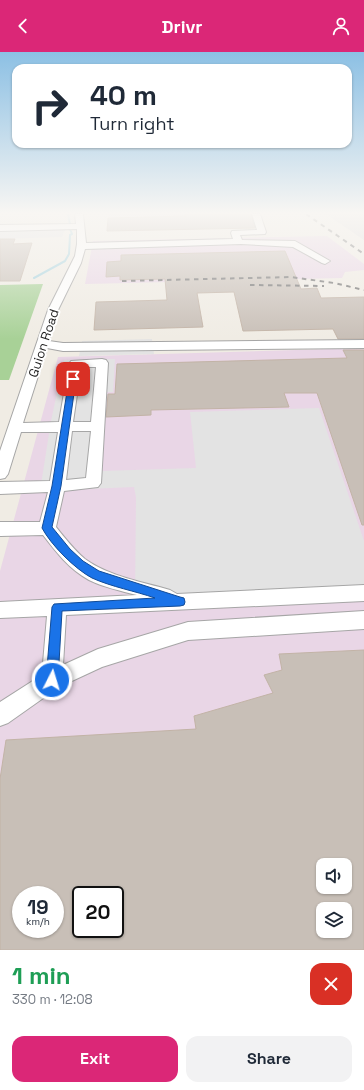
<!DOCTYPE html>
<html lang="en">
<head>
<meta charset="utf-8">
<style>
  :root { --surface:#fff; --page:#f2f2f3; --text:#1f2937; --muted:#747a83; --accent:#db2777 }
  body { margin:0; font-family:"Space Grotesk",sans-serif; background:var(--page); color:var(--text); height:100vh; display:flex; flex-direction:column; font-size:15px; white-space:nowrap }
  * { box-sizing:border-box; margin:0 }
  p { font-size:13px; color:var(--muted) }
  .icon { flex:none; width:22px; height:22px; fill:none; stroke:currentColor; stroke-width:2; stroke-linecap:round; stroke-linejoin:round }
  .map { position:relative; height:898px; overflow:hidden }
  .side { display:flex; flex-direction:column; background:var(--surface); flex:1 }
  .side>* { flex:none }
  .top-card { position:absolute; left:12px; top:12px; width:340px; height:84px; border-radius:12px; box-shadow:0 1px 3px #0004; background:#fff; color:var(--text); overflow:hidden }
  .tools { position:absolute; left:316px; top:806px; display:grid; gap:8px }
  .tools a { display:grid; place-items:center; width:36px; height:36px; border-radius:8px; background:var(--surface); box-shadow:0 1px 3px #0004; font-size:20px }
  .speed { position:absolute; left:12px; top:834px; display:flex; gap:8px; font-size:20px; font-weight:700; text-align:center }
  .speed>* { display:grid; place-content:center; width:52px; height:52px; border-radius:50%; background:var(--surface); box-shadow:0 1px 3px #0004; line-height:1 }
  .speed small { font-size:10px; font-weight:400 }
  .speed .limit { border:2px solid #111; border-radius:6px; background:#fff; color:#111 }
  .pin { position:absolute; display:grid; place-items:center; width:34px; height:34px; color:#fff; margin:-17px; border-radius:8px; box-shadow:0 2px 6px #0006 }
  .me { position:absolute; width:44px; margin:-22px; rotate:5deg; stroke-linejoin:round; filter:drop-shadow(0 0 3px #0008) }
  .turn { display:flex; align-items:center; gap:14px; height:84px; padding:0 12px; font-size:18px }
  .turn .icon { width:52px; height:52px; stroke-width:2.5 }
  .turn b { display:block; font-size:28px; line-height:34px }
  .round { display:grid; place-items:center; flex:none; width:42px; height:42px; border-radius:12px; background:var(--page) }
  .overview { display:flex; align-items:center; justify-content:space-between; height:68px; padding:0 12px }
  h1 { font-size:24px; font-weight:600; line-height:30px; color:#1e9e55 }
  .button { display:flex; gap:8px; margin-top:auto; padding:8px 12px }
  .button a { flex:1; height:46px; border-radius:12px; background:var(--accent); color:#fff; font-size:16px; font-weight:600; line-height:46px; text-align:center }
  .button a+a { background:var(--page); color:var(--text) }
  header { display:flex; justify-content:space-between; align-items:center; height:52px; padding:0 12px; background:var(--accent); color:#fff; font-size:18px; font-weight:600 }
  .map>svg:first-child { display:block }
</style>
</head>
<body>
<header><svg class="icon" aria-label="back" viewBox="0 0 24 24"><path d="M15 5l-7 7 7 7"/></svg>Drivr<svg class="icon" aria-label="person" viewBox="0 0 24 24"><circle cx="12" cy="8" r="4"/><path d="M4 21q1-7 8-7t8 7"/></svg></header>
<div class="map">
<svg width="364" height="898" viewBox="0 0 364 898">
  <rect width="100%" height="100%" fill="#f0ece4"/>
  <path fill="#dddcdc" d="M 326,162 L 364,162 L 364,188 Z"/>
  <g fill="#e9d6e6" fill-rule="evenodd">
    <path d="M 327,184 L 364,212 L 364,218 L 345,220 L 342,226 L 85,232 L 93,189 Z"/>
    <path d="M 364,296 L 364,898 L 0,898 L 0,519 L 58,305 ZM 323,813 L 345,813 L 345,835 L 323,835 ZM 21,843 L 55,843 L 55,877 L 21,877 ZM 81,843 L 115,843 L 115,877 L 81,877 ZM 323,857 L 345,857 L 345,879 L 323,879 Z"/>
  </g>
  <path fill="#a8d197" d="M 43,232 L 9,328 L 0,328 L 0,233 Z"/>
  <g fill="#e3e3e3">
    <path d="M 109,162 L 185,162 L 184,164 L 108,165 Z"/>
    <path d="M 47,172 L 47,175 L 65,178 L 62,185 L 0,187 L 0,173 Z"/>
    <path d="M 152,287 L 154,302 L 79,304 L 82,289 Z"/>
    <path d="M 115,307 L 113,340 L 105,340 L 102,372 L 105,372 L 102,419 L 196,416 L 190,360 L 319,356 L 364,489 L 364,535 L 135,546 L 136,445 L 134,435 L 40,439 L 51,369 L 64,308 Z"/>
  </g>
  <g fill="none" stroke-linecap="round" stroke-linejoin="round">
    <g stroke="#a3d2df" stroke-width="2">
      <path d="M 68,162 L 70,172"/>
      <path d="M 34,226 L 65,209 L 69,202 L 70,183 L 72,182 L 70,177"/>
    </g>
  </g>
  <g fill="#c8bfb7" stroke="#c2b3a6" fill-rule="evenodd">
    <path d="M 185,162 L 251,162 L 255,176 L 107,179 L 108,166 L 186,164 Z"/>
    <path d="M 0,187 L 15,187 L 13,192 L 32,191 L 20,229 L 0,229 Z"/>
    <path d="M 285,199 L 301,237 L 317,236 L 321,246 L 364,245 L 364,287 L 338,287 L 333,277 L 243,279 L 234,240 L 197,241 L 203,275 L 94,278 L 96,250 L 167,248 L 165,227 L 120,228 L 120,224 L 106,225 L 107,210 L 121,209 L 121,203 Z"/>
    <path d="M 343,298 L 364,298 L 364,473 L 362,473 L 317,341 L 284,341 L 289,355 L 151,358 L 151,363 L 106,365 L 108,342 L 115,342 L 117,312 L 347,306 Z"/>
    <path d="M 364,598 L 364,898 L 0,898 L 0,727 L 6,688 L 196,677 L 194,664 L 273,641 L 264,623 L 282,618 L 279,602 ZM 323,813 L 345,813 L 345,835 L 323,835 ZM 21,843 L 55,843 L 55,877 L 21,877 ZM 81,843 L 115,843 L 115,877 L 81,877 ZM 323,857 L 345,857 L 345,879 L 323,879 Z"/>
  </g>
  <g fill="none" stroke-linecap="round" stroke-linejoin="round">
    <g stroke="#a6a6a6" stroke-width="2">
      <path id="minor" d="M 75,162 L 83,162 L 86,191 L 233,187 L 231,181 L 232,179 L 257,178 L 252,162 L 260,162 L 266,180 L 265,182 L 240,183 L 242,188 L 295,189 L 330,209 L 325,212 L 322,211 L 293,195 L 241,192 L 85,197 L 81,211 L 58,258 L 49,289 L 63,291 L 364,288 L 364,296 L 63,299 L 47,296 L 23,371 L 59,370 L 69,312 L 71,309 L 102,307 L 106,308 L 108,311 L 101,431 L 98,435 L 64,439 L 56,475 C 65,486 74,498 85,507 C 108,524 143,530 170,538 L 177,542 L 364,533 L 364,549 L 66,563 L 63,613 L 98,597 L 188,570 L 364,559 L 364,577 L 188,588 L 102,615 L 59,635 L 8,671 L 0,674 L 0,650 L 42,623 L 47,564 L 0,566 L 0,550 L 137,543 C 121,539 103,535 89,528 C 69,517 56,500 43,483 L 0,484 L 0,470 L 40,470 L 48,440 L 0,442 L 0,430 L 50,429 L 58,380 L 21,380 L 8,422 L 5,426 L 0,427 L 0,399 L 48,258 L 75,204 L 77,192 L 77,177 L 0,179 L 0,173 L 76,172 ZM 81,315 L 96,315 L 91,370 L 73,370 ZM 72,379 L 91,379 L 86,426 L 66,428 Z"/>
    </g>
    <use href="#minor" fill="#fff" fill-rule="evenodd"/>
    <g stroke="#6d6d6d" stroke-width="2" stroke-dasharray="4.5 4.5" stroke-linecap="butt">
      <path d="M 306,162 L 364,202"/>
      <path d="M 122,229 L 291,225 L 334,231 L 364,238"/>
      <path d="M 250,233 L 324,234"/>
    </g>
  </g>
  <linearGradient id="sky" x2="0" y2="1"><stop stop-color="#8cc0e4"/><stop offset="0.56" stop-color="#f8f6f3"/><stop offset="1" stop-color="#f8f6f3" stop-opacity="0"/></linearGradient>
  <rect width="364" height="287" fill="url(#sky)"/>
  <path fill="#1a73e8" stroke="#114b97" d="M 73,325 L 76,327 L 61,434 L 52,475 L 70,497 L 83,509 L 99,519 L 180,545 L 184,546 L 185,550 L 184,553 L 180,554 L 62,559 L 58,628 L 56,632 L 52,634 L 48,632 L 46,628 L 52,555 L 54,552 L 155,546 C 135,539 112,535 92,526 C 75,517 51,493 42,476 L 52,434 L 69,327 Z"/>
  <g text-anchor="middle" stroke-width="4" stroke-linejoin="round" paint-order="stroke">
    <g font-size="13" fill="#1f1f1f" stroke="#fff">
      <text transform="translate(43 291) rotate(-72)" y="5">Guion Road</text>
    </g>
  </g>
</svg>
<div class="tools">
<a><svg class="icon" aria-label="sound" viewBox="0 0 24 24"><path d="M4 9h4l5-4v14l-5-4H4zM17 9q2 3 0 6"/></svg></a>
<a><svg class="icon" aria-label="layers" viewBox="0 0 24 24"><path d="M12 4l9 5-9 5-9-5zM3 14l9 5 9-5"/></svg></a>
</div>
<div class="speed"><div>19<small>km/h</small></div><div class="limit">20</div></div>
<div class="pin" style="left:73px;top:327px;background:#d93025"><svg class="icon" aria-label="arrive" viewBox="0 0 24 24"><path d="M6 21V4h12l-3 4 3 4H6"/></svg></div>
<svg class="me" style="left:52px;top:628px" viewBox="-20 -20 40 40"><circle r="17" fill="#1a73e8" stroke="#fff" stroke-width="3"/><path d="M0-11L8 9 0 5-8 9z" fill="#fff"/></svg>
<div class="top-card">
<div class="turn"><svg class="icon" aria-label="right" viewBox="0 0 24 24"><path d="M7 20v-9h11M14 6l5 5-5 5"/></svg><div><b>40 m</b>Turn right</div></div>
</div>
</div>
<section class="side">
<div class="overview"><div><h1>1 min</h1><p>330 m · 12:08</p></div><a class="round" style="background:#d93025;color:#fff"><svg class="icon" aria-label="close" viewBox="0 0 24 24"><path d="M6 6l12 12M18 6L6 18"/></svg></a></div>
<div class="button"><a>Exit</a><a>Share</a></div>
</section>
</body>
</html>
